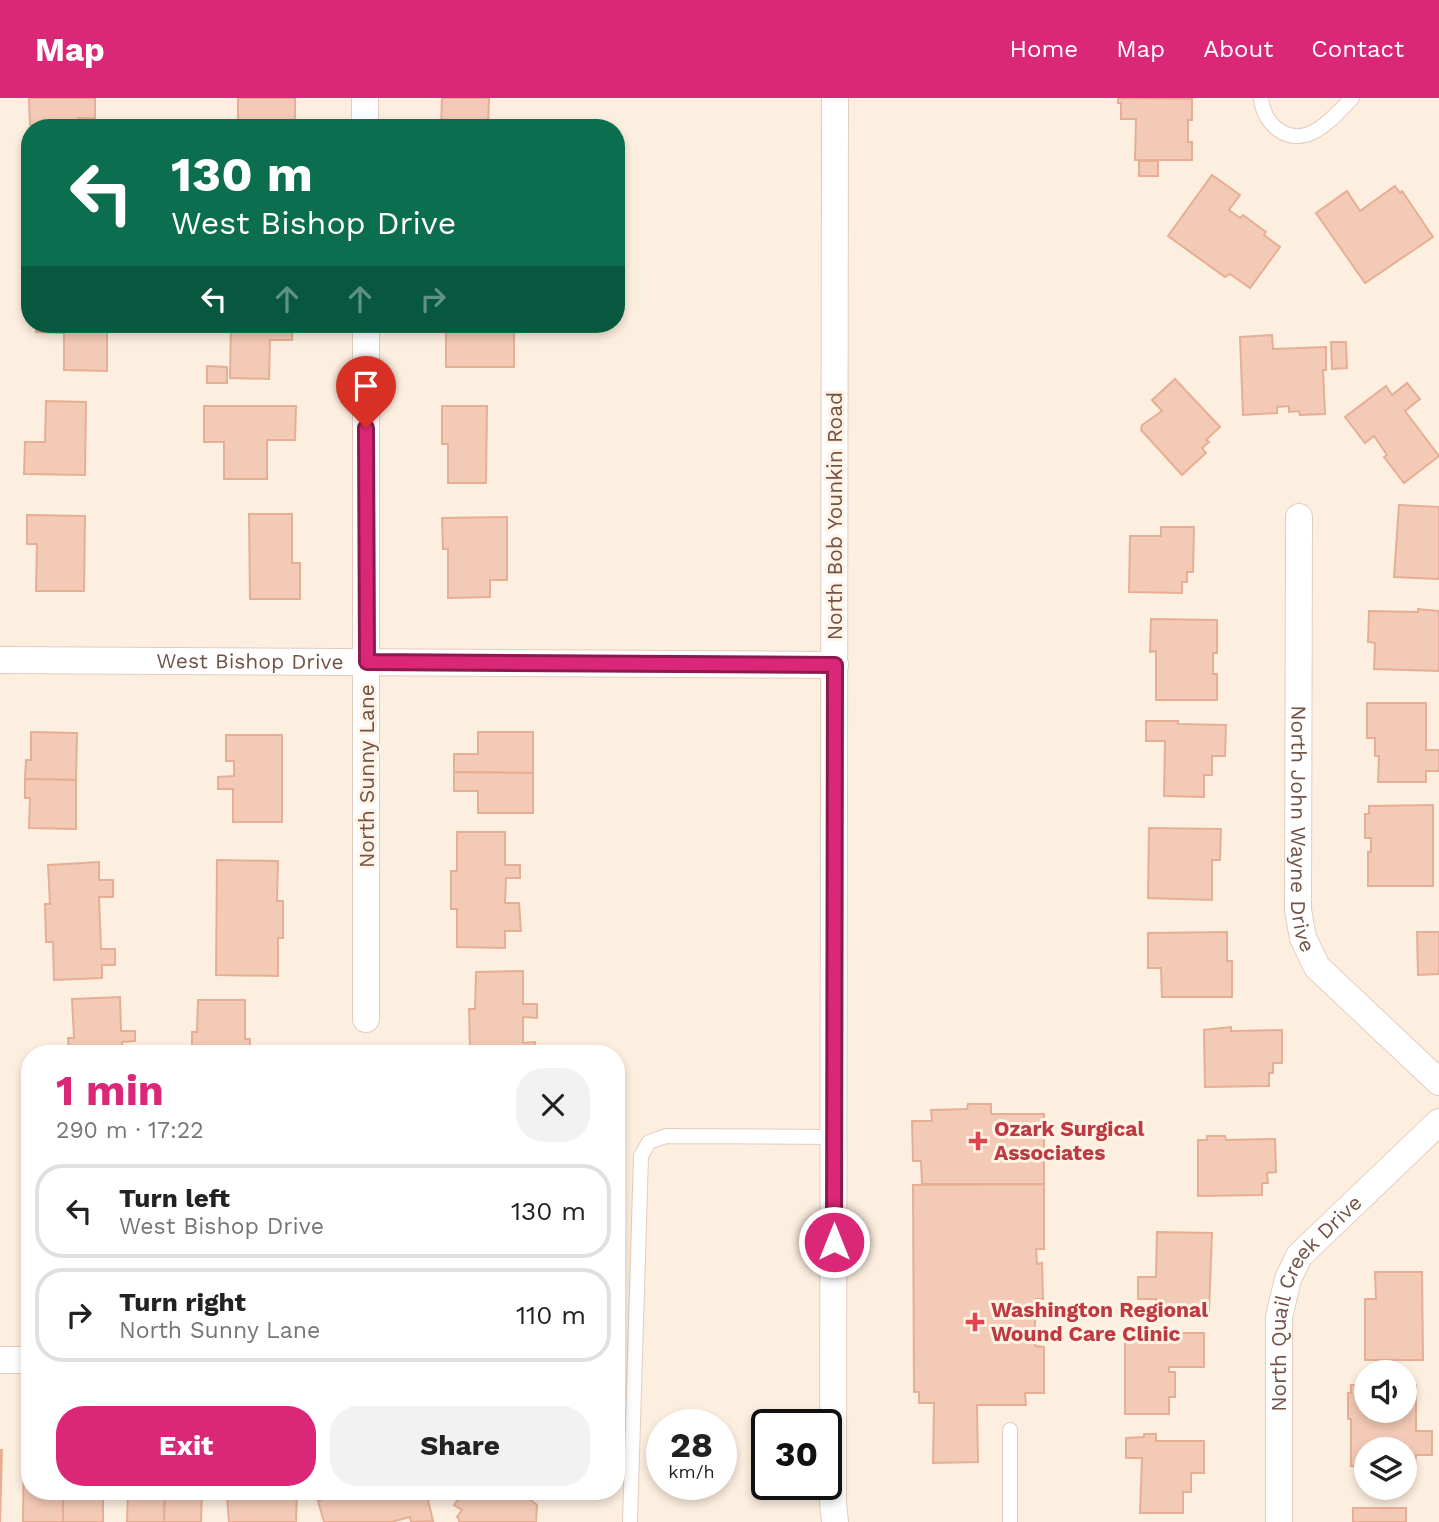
<!DOCTYPE html>
<html lang="en">
<head>
<meta charset="utf-8">
<style>
  :root { --surface:#fff; --page:#f2f2f2; --text:#222; --muted:#767676; --line:#e0e0e0; --accent:#db2777 }
  body { margin:0; font-family:"Work Sans",sans-serif; background:var(--page); color:var(--text); height:100vh; display:flex; flex-direction:column; font-size:26px; white-space:nowrap }
  * { box-sizing:border-box; margin:0 }
  p { font-size:23px; color:var(--muted) }
  .icon { flex:none; width:38px; height:38px; fill:none; stroke:currentColor; stroke-width:2; stroke-linecap:round; stroke-linejoin:round }
  .map { position:relative; flex:1; overflow:hidden }
  .drawer { position:absolute; left:21px; top:947px; width:604px; height:455px; display:flex; flex-direction:column; background:var(--surface); border-radius:28px; box-shadow:0 4px 10px #0003 }
  .drawer>* { flex:none }
  .banner { position:absolute; left:21px; top:21px; width:604px; height:214px; border-radius:28px; box-shadow:0 4px 10px #0003; background:#0b6e4f; color:#fff; overflow:hidden }
  .fabs { position:absolute; left:1354px; top:1262px; display:grid; gap:14px }
  .fabs a { display:grid; place-items:center; width:63px; height:63px; border-radius:50%; background:var(--surface); box-shadow:0 4px 10px #0003; font-size:35px }
  .speed { position:absolute; left:646px; top:1311px; display:flex; gap:14px; font-size:35px; font-weight:700; text-align:center }
  .speed>* { display:grid; place-content:center; width:91px; height:91px; border-radius:50%; background:var(--surface); box-shadow:0 4px 10px #0003; line-height:1 }
  .speed small { font-size:18px; font-weight:400 }
  .speed .limit { border:4px solid #111; border-radius:10px; background:#fff; color:#111 }
  .pin { position:absolute; display:grid; place-items:center; width:60px; height:60px; color:#fff; margin:-72px -30px; border-radius:50% 50% 50% 0; rotate:-45deg; box-shadow:0 0 7px #0007 }
  .pin .icon { rotate:45deg }
  .me { position:absolute; width:77px; margin:-38px; rotate:0deg; stroke-linejoin:round; filter:drop-shadow(0 0 5px #0008) }
  .turn { display:flex; align-items:center; gap:24px; height:147px; padding:0 35px; font-size:32px }
  .turn .icon { width:91px; height:91px; stroke-width:2.5 }
  .turn b { display:block; font-size:49px; line-height:60px }
  .lanes { display:flex; align-items:center; height:66px; padding:0 35px; background:#0003; justify-content:center; gap:35px; direction:ltr }
  .lanes .off { opacity:.35 }
  .round { display:grid; place-items:center; flex:none; width:74px; height:74px; border-radius:28px; background:var(--page) }
  .overview { display:flex; align-items:center; justify-content:space-between; height:119px; padding:0 35px }
  h1 { font-size:42px; font-weight:700; line-height:52px; color:var(--accent) }
  .cta { display:flex; gap:14px; margin-top:auto; padding:14px 35px }
  .cta a { flex:1; height:80px; border-radius:28px; background:var(--accent); color:#fff; font-size:28px; font-weight:700; line-height:80px; text-align:center }
  .cta a+a { background:var(--page); color:var(--text) }
  ul { padding:0; list-style:none }
  li { display:flex; align-items:center; gap:21px; height:94px; margin:0 14px 10px; padding:0 21px; border:4px solid var(--line); border-radius:28px }
  li div { flex:1 }
  li b { display:block; font-size:26px }
  li em { font-style:normal }
  header { display:flex; align-items:center; gap:42px; box-sizing:border-box; height:98px; padding:0 35px; background:var(--accent); color:#fff }
  header strong { font-size:33px }
  nav { display:flex; gap:38px; margin-inline-start:auto; font-size:24px }
  .map>svg:first-child { display:block }
</style>
</head>
<body>
<header>
<strong>Map</strong>
<nav><a>Home</a><a>Map</a><a>About</a><a>Contact</a></nav>
</header>
<div class="map">
<svg width="1439" height="1424" viewBox="0 0 1439 1424">
  <rect width="100%" height="100%" fill="#fdefdf"/>
  <g fill="#f3cab5" stroke="#e6af95" stroke-width="2">
    <path d="M 29,0 L 95,0 L 95,20 L 78,20 L 79,30 L 36,30 L 36,27 L 30,27 Z"/>
    <path d="M 238,0 L 295,0 L 295,22 L 285,22 L 285,30 L 238,30 Z"/>
    <path d="M 442,0 L 489,0 L 488,30 L 441,30 Z"/>
    <path d="M 1118,0 L 1192,1 L 1192,22 L 1188,22 L 1188,44 L 1192,44 L 1192,62 L 1135,62 L 1136,21 L 1121,21 L 1121,5 L 1118,5 Z"/>
    <rect x="1139" y="63" width="19" height="15"/>
    <path d="M 1212,77 L 1240,97 L 1229,112 L 1240,120 L 1243,117 L 1266,134 L 1264,137 L 1280,149 L 1250,190 L 1230,176 L 1225,179 L 1168,138 Z"/>
    <path d="M 1395,88 L 1400,95 L 1402,93 L 1433,139 L 1365,185 L 1316,115 L 1347,93 L 1360,113 Z"/>
    <path d="M 36,226 L 123,226 L 123,234 L 107,234 L 107,273 L 64,272 L 64,235 L 36,234 Z"/>
    <path d="M 231,226 L 293,226 L 292,242 L 270,242 L 269,281 L 230,280 Z"/>
    <rect x="446" y="226" width="68" height="43"/>
    <path d="M 1272,237 L 1273,251 L 1326,249 L 1326,272 L 1323,272 L 1325,316 L 1300,317 L 1299,313 L 1289,314 L 1289,308 L 1277,309 L 1277,315 L 1243,317 L 1240,239 Z"/>
    <path d="M 1331,244 L 1346,244 L 1347,270 L 1332,271 Z"/>
    <path d="M 207,268 L 227,269 L 227,285 L 207,285 Z"/>
    <path d="M 1175,281 L 1220,329 L 1206,342 L 1209,344 L 1202,350 L 1206,355 L 1182,377 L 1141,332 L 1142,327 L 1162,313 L 1152,302 Z"/>
    <path d="M 1407,285 L 1420,301 L 1405,313 L 1439,358 L 1404,385 L 1384,359 L 1387,357 L 1374,338 L 1365,345 L 1345,319 L 1386,288 L 1392,297 Z"/>
    <path d="M 46,303 L 86,304 L 85,377 L 24,376 L 25,344 L 45,344 Z"/>
    <path d="M 204,308 L 296,308 L 295,342 L 267,342 L 267,381 L 224,381 L 224,344 L 204,344 Z"/>
    <path d="M 442,308 L 487,308 L 486,385 L 448,385 L 448,346 L 442,346 Z"/>
    <path d="M 1399,407 L 1439,409 L 1439,481 L 1394,479 Z"/>
    <path d="M 249,416 L 292,416 L 292,465 L 300,465 L 300,501 L 250,501 Z"/>
    <path d="M 27,417 L 85,418 L 84,493 L 36,493 L 37,446 L 27,446 Z"/>
    <path d="M 507,419 L 507,482 L 490,482 L 490,499 L 448,500 L 448,451 L 443,451 L 442,420 Z"/>
    <path d="M 1161,429 L 1194,429 L 1193,474 L 1187,474 L 1187,484 L 1182,484 L 1182,495 L 1129,494 L 1130,438 L 1161,438 Z"/>
    <path d="M 1418,511 L 1439,513 L 1439,573 L 1374,571 L 1375,545 L 1368,544 L 1369,513 L 1418,514 Z"/>
    <path d="M 1151,521 L 1217,522 L 1217,555 L 1213,555 L 1213,576 L 1217,576 L 1217,602 L 1156,602 L 1156,553 L 1150,554 Z"/>
    <path d="M 1367,605 L 1426,605 L 1426,652 L 1439,652 L 1439,673 L 1426,673 L 1426,684 L 1378,684 L 1379,658 L 1375,658 L 1375,640 L 1367,640 Z"/>
    <path d="M 1146,623 L 1178,623 L 1178,626 L 1226,627 L 1225,658 L 1212,658 L 1212,677 L 1204,677 L 1204,699 L 1164,698 L 1165,643 L 1146,643 Z"/>
    <path d="M 31,634 L 77,635 L 76,682 L 25,681 L 26,662 L 31,662 Z"/>
    <path d="M 478,634 L 533,634 L 533,675 L 454,674 L 454,656 L 478,656 Z"/>
    <path d="M 226,637 L 282,637 L 282,724 L 233,724 L 233,691 L 218,691 L 218,679 L 234,678 L 234,663 L 226,663 Z"/>
    <path d="M 454,674 L 533,675 L 533,715 L 478,715 L 478,693 L 454,693 Z"/>
    <path d="M 25,681 L 76,682 L 76,731 L 29,730 L 30,700 L 25,700 Z"/>
    <path d="M 1433,707 L 1433,788 L 1368,788 L 1368,754 L 1371,754 L 1371,740 L 1365,740 L 1365,716 L 1369,716 L 1369,708 Z"/>
    <path d="M 1149,730 L 1221,731 L 1220,762 L 1212,762 L 1212,802 L 1148,800 Z"/>
    <path d="M 457,734 L 505,734 L 505,767 L 520,767 L 520,780 L 506,780 L 505,805 L 519,805 L 521,833 L 505,833 L 505,850 L 457,849 L 457,811 L 451,811 L 451,773 L 457,773 Z"/>
    <path d="M 217,762 L 278,763 L 277,803 L 283,803 L 283,840 L 278,840 L 278,878 L 216,877 Z"/>
    <path d="M 99,764 L 99,782 L 113,782 L 113,799 L 99,799 L 101,851 L 115,851 L 115,867 L 102,867 L 102,880 L 54,882 L 53,844 L 46,844 L 45,806 L 50,806 L 48,767 Z"/>
    <path d="M 1227,834 L 1227,863 L 1232,863 L 1232,899 L 1162,899 L 1161,870 L 1148,870 L 1148,835 Z"/>
    <path d="M 1417,834 L 1439,834 L 1439,876 L 1418,877 Z"/>
    <path d="M 523,873 L 523,906 L 537,906 L 537,920 L 523,919 L 523,945 L 535,944 L 536,955 L 475,956 L 475,949 L 470,950 L 469,911 L 475,911 L 476,874 Z"/>
    <path d="M 120,899 L 121,933 L 135,933 L 135,943 L 122,944 L 123,956 L 69,956 L 68,940 L 74,940 L 72,901 Z"/>
    <path d="M 198,902 L 245,902 L 245,941 L 250,941 L 250,956 L 197,956 L 197,948 L 192,948 L 192,934 L 197,934 Z"/>
    <path d="M 1231,929 L 1231,933 L 1282,932 L 1282,965 L 1273,965 L 1273,975 L 1269,975 L 1269,988 L 1205,989 L 1204,932 Z"/>
    <path d="M 968,1006 L 991,1006 L 991,1016 L 1044,1016 L 1044,1086 L 922,1086 L 921,1063 L 913,1063 L 912,1023 L 932,1023 L 931,1012 L 967,1011 Z"/>
    <path d="M 1207,1038 L 1225,1038 L 1226,1042 L 1275,1041 L 1276,1074 L 1267,1075 L 1268,1085 L 1262,1085 L 1262,1097 L 1198,1098 L 1198,1042 L 1207,1042 Z"/>
    <path d="M 1044,1086 L 1044,1151 L 1036,1151 L 1037,1166 L 1042,1165 L 1043,1201 L 1035,1201 L 1035,1248 L 1044,1249 L 1044,1295 L 1025,1295 L 1026,1307 L 977,1307 L 978,1364 L 933,1365 L 934,1305 L 919,1305 L 919,1294 L 914,1294 L 913,1087 Z"/>
    <path d="M 23,1102 L 30,1102 L 30,1137 L 22,1136 Z"/>
    <path d="M 1157,1134 L 1212,1135 L 1209,1213 L 1155,1212 L 1156,1201 L 1138,1201 L 1138,1179 L 1156,1179 Z"/>
    <path d="M 1375,1174 L 1422,1174 L 1423,1262 L 1365,1262 L 1365,1201 L 1376,1201 Z"/>
    <path d="M 1125,1235 L 1204,1235 L 1204,1269 L 1169,1269 L 1169,1274 L 1175,1274 L 1175,1299 L 1169,1299 L 1169,1316 L 1125,1316 Z"/>
    <path d="M 1351,1287 L 1367,1287 L 1367,1312 L 1405,1312 L 1405,1287 L 1416,1287 L 1416,1333 L 1432,1333 L 1432,1357 L 1416,1357 L 1415,1369 L 1405,1369 L 1405,1351 L 1367,1351 L 1367,1368 L 1351,1368 L 1351,1321 L 1348,1321 L 1348,1295 L 1351,1295 Z"/>
    <path d="M 1144,1336 L 1156,1336 L 1156,1343 L 1204,1343 L 1204,1375 L 1191,1375 L 1191,1394 L 1183,1394 L 1183,1415 L 1140,1415 L 1142,1360 L 1126,1360 L 1126,1340 L 1144,1339 Z"/>
    <path d="M 24,1341 L 30,1341 L 30,1393 L 63,1393 L 63,1424 L 23,1424 Z"/>
    <path d="M 0,1352 L 2,1352 L 0,1424 Z"/>
    <rect x="63" y="1393" width="40" height="31"/>
    <path d="M 128,1393 L 165,1393 L 164,1424 L 127,1424 Z"/>
    <path d="M 165,1393 L 202,1393 L 201,1424 L 164,1424 Z"/>
    <path d="M 229,1393 L 297,1393 L 296,1424 L 229,1424 L 227,1399 L 229,1399 Z"/>
    <path d="M 320,1393 L 421,1393 L 422,1399 L 427,1398 L 433,1423 L 411,1424 L 410,1419 L 391,1424 L 324,1424 L 318,1403 L 322,1402 Z"/>
    <path d="M 455,1393 L 528,1393 L 524,1397 L 537,1407 L 536,1424 L 459,1424 L 459,1421 L 457,1419 L 462,1412 L 454,1407 L 459,1400 L 453,1396 Z"/>
    <rect x="1353" y="1410" width="53" height="14"/>
  </g>
  <g fill="none" stroke-linecap="round" stroke-linejoin="round">
    <g stroke="#e3ccbe" stroke-width="16">
      <g id="service">
        <path d="M 1261,0 C 1263,27 1289,48 1315,33 C 1330,25 1341,11 1352,0"/>
        <path d="M 630,1424 L 641,1058 L 649,1044 L 666,1038 L 834,1039"/>
        <path d="M 1010,1424 L 1010,1332"/>
      </g>
    </g>
    <g stroke="#e3ccbe" stroke-width="28">
      <g id="minor">
        <path d="M 365,0 L 365,30"/>
        <path d="M 835,0 L 833,1405 L 835,1424"/>
        <path d="M 366,226 L 366,921"/>
        <path id="s1" d="M 1299,419 L 1298,812 L 1303,840 L 1317,869 L 1439,984"/>
        <path id="s2" d="M 0,562 L 835,567"/>
        <path d="M 0,1262 L 30,1262"/>
        <path id="s3" d="M 1279,1424 L 1279,1219 L 1288,1181 L 1299,1158 L 1439,1024"/>
      </g>
    </g>
    <use href="#service" stroke="#fff" stroke-width="14"/>
    <use href="#minor" stroke="#fff" stroke-width="26"/>
  </g>
  <g fill="none" stroke-linecap="round" stroke-linejoin="round">
    <g stroke="#8e194d" stroke-width="18">
      <path id="route" d="M 366,330 L 367,564 L 835,567 L 834,1144"/>
    </g>
    <use href="#route" stroke="#db2777" stroke-width="12"/>
  </g>
  <g fill="#e0444e" stroke="#fff3e5" stroke-width="2.5">
    <path d="M974.5 1032.5h7v7h7v7h-7v7h-7v-7h-7v-7h7z"/>
    <path d="M971.5 1213.5h7v7h7v7h-7v7h-7v-7h-7v-7h7z"/>
  </g>
  <g text-anchor="middle" stroke-width="6" stroke-linejoin="round" paint-order="stroke">
    <g font-size="21" fill="#735346" stroke="#fff3e5">
      <text transform="translate(835 418) rotate(-90)" y="7">North Bob Younkin Road</text>
      <text dy="7" stroke="none"><textPath href="#s2" startOffset="250">West Bishop Drive</textPath></text>
      <text transform="translate(367 678) rotate(-90)" y="7">North Sunny Lane</text>
      <text dy="7" stroke="none"><textPath href="#s1" startOffset="312">North John Wayne Drive</textPath></text>
      <text dy="7" stroke="none"><textPath href="#s3" startOffset="231">North Quail Creek Drive</textPath></text>
    </g>
    <g font-size="21" font-weight="bold" fill="#be3a42" stroke="#fff3e5" text-anchor="start">
      <text x="994" y="1038">Ozark Surgical<tspan x="994" dy="24">Associates</tspan></text>
      <text x="991" y="1219">Washington Regional<tspan x="991" dy="24">Wound Care Clinic</tspan></text>
    </g>
  </g>
</svg>
<div class="fabs">
<a><svg class="icon" aria-label="sound" viewBox="0 0 24 24"><path d="M4 9h4l5-4v14l-5-4H4zM17 9q2 3 0 6"/></svg></a>
<a><svg class="icon" aria-label="layers" viewBox="0 0 24 24"><path d="M12 4l9 5-9 5-9-5zM3 14l9 5 9-5"/></svg></a>
</div>
<div class="speed"><div>28<small>km/h</small></div><div class="limit">30</div></div>
<div class="pin" style="left:366px;top:330px;background:#d93025"><svg class="icon" aria-label="arrive" viewBox="0 0 24 24"><path d="M6 21V4h12l-3 4 3 4H6"/></svg></div>
<svg class="me" style="left:834px;top:1144px" viewBox="-20 -20 40 40"><circle r="17" fill="#db2777" stroke="#fff" stroke-width="3"/><path d="M0-11L8 9 0 5-8 9z" fill="#fff"/></svg>
<div class="banner">
<div class="turn"><svg class="icon" aria-label="left" viewBox="0 0 24 24"><path d="M17 20v-9H6M10 6l-5 5 5 5"/></svg><div><b>130 m</b>West Bishop Drive</div></div>
<div class="lanes"><svg class="icon" aria-label="left" viewBox="0 0 24 24"><path d="M17 20v-9H6M10 6l-5 5 5 5"/></svg><svg class="icon off" aria-label="ahead" viewBox="0 0 24 24"><path d="M12 20V5M6 11l6-6 6 6"/></svg><svg class="icon off" aria-label="ahead" viewBox="0 0 24 24"><path d="M12 20V5M6 11l6-6 6 6"/></svg><svg class="icon off" aria-label="right" viewBox="0 0 24 24"><path d="M7 20v-9h11M14 6l5 5-5 5"/></svg></div>
</div>
<section class="drawer">
<div class="overview"><div><h1>1 min</h1><p>290 m · 17:22</p></div><a class="round"><svg class="icon" aria-label="close" viewBox="0 0 24 24"><path d="M6 6l12 12M18 6L6 18"/></svg></a></div>
<ul>
<li><svg class="icon" aria-label="left" viewBox="0 0 24 24"><path d="M17 20v-9H6M10 6l-5 5 5 5"/></svg><div><b>Turn left</b><p>West Bishop Drive</p></div><em>130 m</em></li>
<li><svg class="icon" aria-label="right" viewBox="0 0 24 24"><path d="M7 20v-9h11M14 6l5 5-5 5"/></svg><div><b>Turn right</b><p>North Sunny Lane</p></div><em>110 m</em></li>
</ul>
<div class="cta"><a>Exit</a><a>Share</a></div>
</section>
</div>
</body>
</html>
